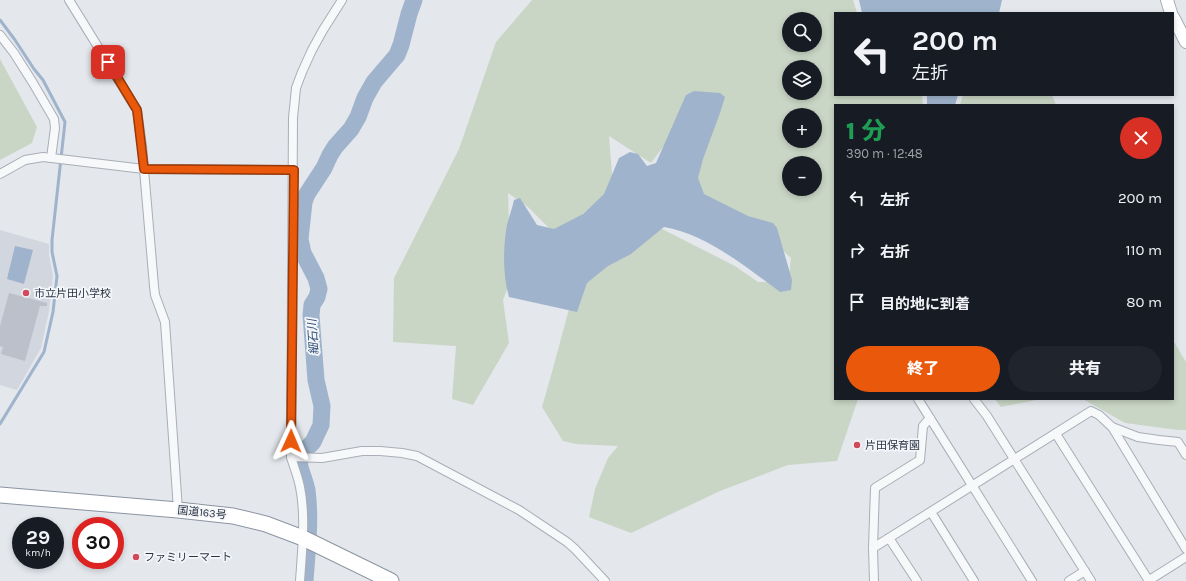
<!DOCTYPE html>
<html lang="ja">
<head>
<meta charset="utf-8">
<style>
  :root { --surface:#171b24; --page:#20242c; --text:#f1f3f6; --muted:#9ea1a6; --accent:#ea580c }
  body { margin:0; font-family:Karla,"Noto Sans JP",sans-serif; background:var(--page); color:var(--text); height:100vh; display:flex; flex-direction:column; font-size:15px; white-space:nowrap }
  * { box-sizing:border-box; margin:0 }
  p { font-size:13px; color:var(--muted) }
  .icon { flex:none; width:22px; height:22px; fill:none; stroke:currentColor; stroke-width:2; stroke-linecap:round; stroke-linejoin:round }
  .map { position:relative; flex:1; overflow:hidden }
  .side { position:absolute; left:834px; top:104px; width:340px; height:296px; display:flex; flex-direction:column; background:var(--surface); border-radius:0px; box-shadow:0 2px 6px #0003 }
  .side>* { flex:none }
  .guide { position:absolute; left:834px; top:12px; width:340px; height:84px; border-radius:0px; box-shadow:0 2px 6px #0003; background:#171b24; color:var(--text); overflow:hidden }
  .fabs { position:absolute; left:782px; top:12px; display:grid; gap:8px }
  .fabs a { display:grid; place-items:center; width:40px; height:40px; border-radius:50%; background:var(--surface); box-shadow:0 2px 6px #0003; font-size:20px }
  .speed { position:absolute; left:12px; top:517px; display:flex; gap:8px; font-size:20px; font-weight:700; text-align:center }
  .speed>* { display:grid; place-content:center; width:52px; height:52px; border-radius:50%; background:var(--surface); box-shadow:0 2px 6px #0003; line-height:1 }
  .speed small { font-size:10px; font-weight:400 }
  .speed .limit { border:6px solid #d22; background:#fff; color:#111 }
  .pin { position:absolute; display:grid; place-items:center; width:34px; height:34px; color:#fff; margin:-17px; border-radius:8px; box-shadow:0 2px 6px #0006 }
  .me { position:absolute; width:44px; margin:-22px; rotate:1deg; stroke-linejoin:round; filter:drop-shadow(0 0 3px #0008) }
  .turn { display:flex; align-items:center; gap:14px; height:84px; padding:0 12px; font-size:18px }
  .turn .icon { width:52px; height:52px; stroke-width:2.5 }
  .turn b { display:block; font-size:28px; line-height:34px }
  .round { display:grid; place-items:center; flex:none; width:42px; height:42px; border-radius:21px; background:var(--page) }
  .headline { display:flex; align-items:center; justify-content:space-between; height:68px; padding:0 12px }
  h1 { font-size:24px; font-weight:800; line-height:30px; color:#1e9e55 }
  .primary-button { display:flex; gap:8px; margin-top:auto; padding:8px 12px }
  .primary-button a { flex:1; height:46px; border-radius:24px; background:var(--accent); color:#fff; font-size:16px; font-weight:800; line-height:46px; text-align:center }
  .primary-button a+a { background:var(--page); color:var(--text) }
  ul { padding:0; list-style:none }
  li { display:flex; align-items:center; gap:12px; height:52px; padding:0 12px }
  li div { flex:1 }
  li b { display:block; font-size:15px }
  li em { font-style:normal }
  .map>svg:first-child { display:block }
</style>
</head>
<body>
<div class="map">
<svg width="1186" height="581" viewBox="0 0 1186 581">
  <rect width="100%" height="100%" fill="#e4e7ec"/>
  <path fill="#d2d6de" d="M 0,230 L 49,244 L 49,255 L 53,276 L 49,311 L 41,348 L 17,390 L 0,385 Z"/>
  <g fill="#c9d6c5" fill-rule="evenodd">
    <path d="M 532,0 L 853,0 L 857,13 L 835,13 L 835,95 L 922,95 L 923,105 L 835,105 L 835,399 L 858,399 L 837,461 L 788,465 L 720,491 L 631,533 L 589,517 L 595,489 L 608,458 L 618,446 L 576,444 L 563,441 L 542,407 L 552,372 L 576,283 L 620,245 L 662,229 L 735,266 L 758,282 L 773,282 L 789,275 L 791,258 L 756,226 L 690,195 L 704,92 L 651,163 L 609,136 L 613,187 L 578,218 L 553,232 L 528,207 L 508,193 L 509,225 L 513,274 L 503,300 L 509,343 L 473,405 L 452,399 L 456,346 L 393,342 L 394,278 L 459,149 L 496,42 ZM 789,19 L 815,19 L 815,45 L 789,45 ZM 789,67 L 815,67 L 815,93 L 789,93 ZM 789,115 L 815,115 L 815,141 L 789,141 ZM 789,163 L 815,163 L 815,189 L 789,189 Z"/>
    <path d="M 0,59 L 37,127 L 32,143 L 0,160 Z"/>
    <path d="M 963,95 L 1052,95 L 1056,105 L 960,105 Z"/>
    <path d="M 1173,340 L 1186,362 L 1186,430 L 1178,430 L 1125,423 L 1083,399 L 1173,399 Z"/>
    <path d="M 995,399 L 1041,399 L 1001,407 Z"/>
  </g>
  <g fill="#9fb4cc">
    <path d="M 859,0 L 1002,0 L 999,13 L 862,13 Z"/>
    <path d="M 694,91 L 720,93 L 725,97 L 720,113 L 703,159 L 698,178 L 704,194 L 748,216 L 773,223 L 777,228 L 792,280 L 791,290 L 780,292 C 746,267 706,234 664,227 L 631,254 L 608,266 L 587,283 L 577,312 L 509,297 C 503,277 503,252 506,231 C 507,221 512,210 514,200 L 520,198 L 537,225 L 554,229 L 583,214 L 604,194 L 619,158 L 630,152 L 638,154 L 647,166 L 656,163 L 686,95 Z"/>
    <path d="M 927,95 L 958,95 L 955,105 L 927,105 Z"/>
    <path d="M 15,246 L 33,250 L 24,284 L 7,279 Z"/>
  </g>
  <g fill="none" stroke-linecap="round" stroke-linejoin="round">
    <path stroke="#9fb4cc" stroke-width="3" d="M 0,20 L 15,40 L 34,69 L 43,80 L 65,122 L 52,240 L 52,252 L 57,276 L 53,312 L 44,352 L 0,424"/>
    <path stroke="#9fb4cc" stroke-width="17" d="M 305,581 C 307,551 311,520 307,490 C 305,481 301,472 299,463 L 304,451 L 313,442 L 321,425 L 322,406 L 316,380 L 311,315 L 312,305 L 317,297 L 319,289 L 316,278 L 303,253 L 300,239 L 304,202 L 307,194 L 324,168 L 330,155 L 335,147 L 351,129 L 358,117 L 365,98 L 374,82 L 397,55 L 401,45 L 409,14 L 414,0"/>
  </g>
  <path fill="#bbc0ca" d="M 9,293 L 47,303 L 47,306 L 40,306 L 25,361 L 1,354 L 3,347 L 0,346 L 0,326 Z"/>
  <g fill="none" stroke-linecap="round" stroke-linejoin="round">
    <g stroke="#a9aeb7" stroke-width="10">
      <g id="street">
        <path d="M 69,0 L 137,110 L 142,146 L 154,286 L 155,295 L 165,322 L 178,510"/>
        <path d="M 0,35 L 14,53 L 33,83 L 54,119 L 55,128 L 51,158"/>
        <path d="M 0,174 L 25,160 L 43,157 L 144,169 L 294,170"/>
        <path d="M 918,399 L 1032,581"/>
        <path d="M 974,399 L 987,416 L 1091,581"/>
        <path d="M 1112,427 L 1186,549"/>
        <path d="M 1056,434 L 1149,581"/>
        <path d="M 291,457 L 322,458 L 362,451 L 380,451 L 402,453 L 417,456 L 519,510 L 567,542 L 575,549 L 605,581"/>
        <path d="M 931,512 L 974,581"/>
        <path d="M 889,538 L 917,581"/>
        <path d="M 873,548 L 1091,411 L 1099,415 L 1112,427 L 1138,437 L 1159,440 L 1178,442 L 1186,455"/>
        <path d="M 300,581 C 302,551 306,516 300,487 C 298,477 294,467 291,457 L 293,118 L 296,88 L 302,72 L 312,50 L 323,30 L 342,0"/>
        <path d="M 874,581 L 873,548 L 875,488 L 920,460 L 923,426 L 930,418"/>
        <path d="M 1069,581 L 1085,571"/>
        <path d="M 1148,581 L 1186,557"/>
      </g>
    </g>
    <g stroke="#a9aeb7" stroke-width="14">
      <g id="secondary">
        <path d="M 1167,0 L 1171,13"/>
        <path d="M 1173,17 L 1186,42"/>
      </g>
    </g>
    <g stroke="#8b94a3" stroke-width="17">
      <path id="highway" d="M 0,495 L 178,510 L 233,516 L 266,524 L 303,538 L 391,581"/>
    </g>
    <use href="#street" stroke="#f7f8fa" stroke-width="8"/>
    <use href="#secondary" stroke="#fff" stroke-width="12"/>
    <use href="#highway" stroke="#fff" stroke-width="15"/>
  </g>
  <g fill="none" stroke-linecap="round" stroke-linejoin="round">
    <g stroke="#983908" stroke-width="10">
      <path id="route" d="M 108,62 L 137,110 L 144,169 L 294,170 L 291,441"/>
    </g>
    <use href="#route" stroke="#ea580c" stroke-width="7"/>
  </g>
  <g fill="#d1495b" stroke="#f4f6f9" stroke-width="1.5">
    <circle cx="26" cy="293" r="4"/>
    <circle cx="857" cy="445" r="4"/>
    <circle cx="136" cy="557" r="4"/>
  </g>
  <g text-anchor="middle" stroke-width="3.5" stroke-linejoin="round" paint-order="stroke">
    <g font-size="11" fill="#2b3445" stroke="#f4f6f9" text-anchor="start">
      <text x="34" y="297">市立片田小学校</text>
      <text x="865" y="449">片田保育園</text>
      <text x="144" y="561">ファミリーマート</text>
    </g>
    <g font-size="11" fill="#2b3445" stroke="#f4f6f9">
      <text transform="translate(202 512) rotate(6)" y="4">国道163号</text>
    </g>
    <g font-size="12" font-style="italic" fill="#34527a" stroke="#f4f6f9">
      <text transform="translate(313 337) rotate(-94)" y="4">細石川</text>
    </g>
  </g>
</svg>
<div class="fabs">
<a><svg class="icon" aria-label="search" viewBox="0 0 24 24"><circle cx="10" cy="10" r="6"/><path d="M15 15l6 6"/></svg></a>
<a><svg class="icon" aria-label="layers" viewBox="0 0 24 24"><path d="M12 4l9 5-9 5-9-5zM3 14l9 5 9-5"/></svg></a>
<a>+</a>
<a>−</a>
</div>
<div class="speed"><div>29<small>km/h</small></div><div class="limit">30</div></div>
<div class="pin" style="left:108px;top:62px;background:#d93025"><svg class="icon" aria-label="arrive" viewBox="0 0 24 24"><path d="M6 21V4h12l-3 4 3 4H6"/></svg></div>
<svg class="me" style="left:291px;top:441px" viewBox="-20 -20 40 40"><path d="M0-17L14 15 0 8-14 15z" fill="#ea580c" stroke="#fff" stroke-width="4"/></svg>
<div class="guide">
<div class="turn"><svg class="icon" aria-label="left" viewBox="0 0 24 24"><path d="M17 20v-9H6M10 6l-5 5 5 5"/></svg><div><b>200 m</b>左折</div></div>
</div>
<section class="side">
<div class="headline"><div><h1>1 分</h1><p>390 m · 12:48</p></div><a class="round" style="background:#d93025;color:#fff"><svg class="icon" aria-label="close" viewBox="0 0 24 24"><path d="M6 6l12 12M18 6L6 18"/></svg></a></div>
<ul>
<li><svg class="icon" aria-label="left" viewBox="0 0 24 24"><path d="M17 20v-9H6M10 6l-5 5 5 5"/></svg><div><b>左折</b></div><em>200 m</em></li>
<li><svg class="icon" aria-label="right" viewBox="0 0 24 24"><path d="M7 20v-9h11M14 6l5 5-5 5"/></svg><div><b>右折</b></div><em>110 m</em></li>
<li><svg class="icon" aria-label="arrive" viewBox="0 0 24 24"><path d="M6 21V4h12l-3 4 3 4H6"/></svg><div><b>目的地に到着</b></div><em>80 m</em></li>
</ul>
<div class="primary-button"><a>終了</a><a>共有</a></div>
</section>
</div>
</body>
</html>
